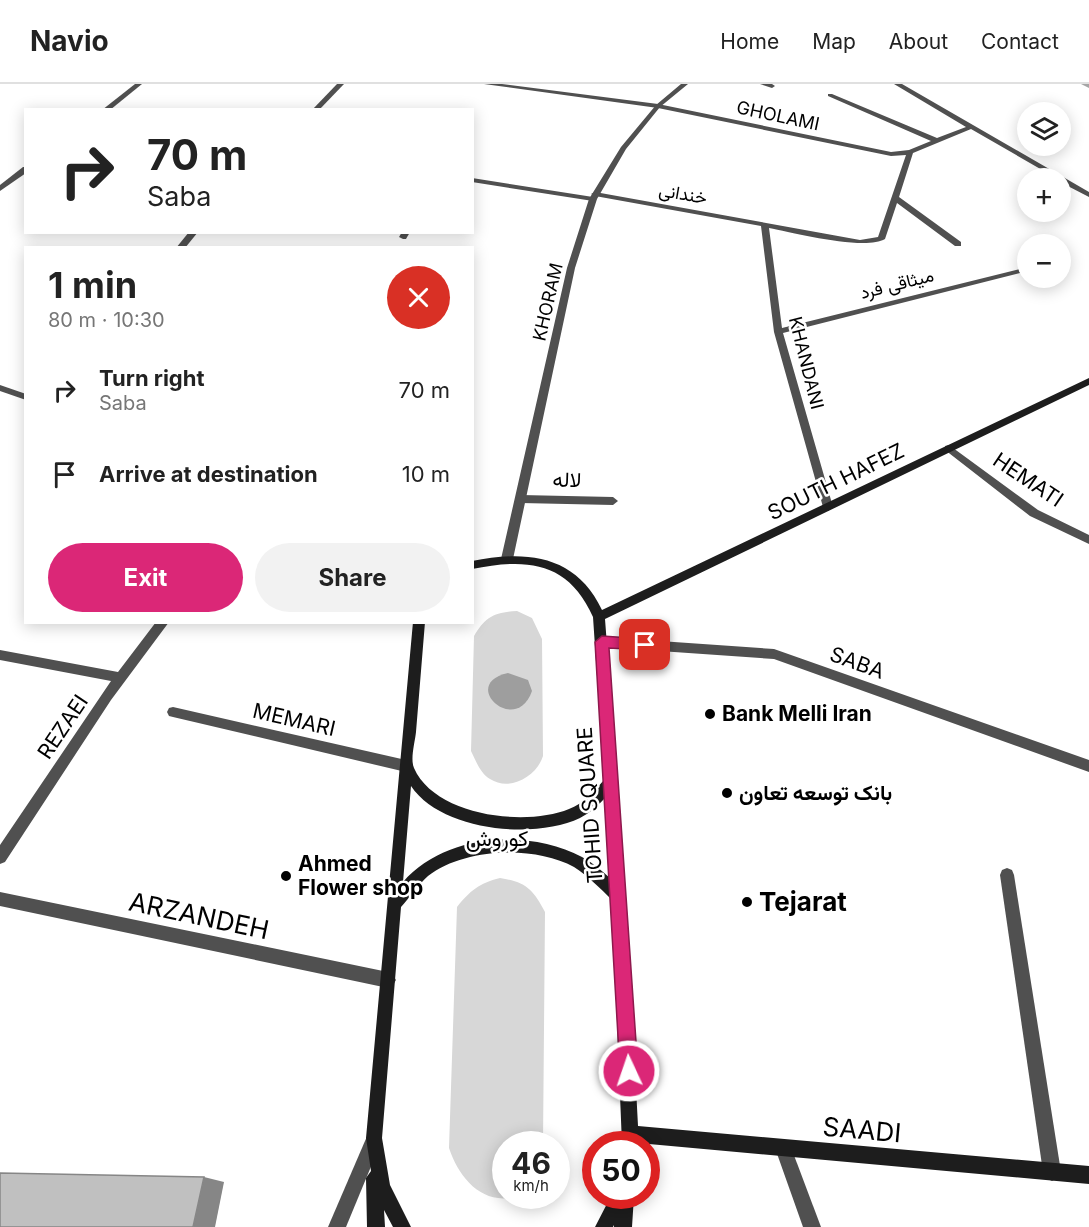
<!DOCTYPE html>
<html lang="en">
<head>
<meta charset="utf-8">
<style>
  :root { --surface:#fff; --page:#f2f2f2; --text:#222; --muted:#767676; --line:#e0e0e0; --accent:#db2777 }
  body { margin:0; font-family:Inter,Vazirmatn,sans-serif; background:var(--page); color:var(--text); height:100vh; display:flex; flex-direction:column; font-size:22px; white-space:nowrap }
  * { box-sizing:border-box; margin:0 }
  p { font-size:20px; color:var(--muted) }
  .icon { flex:none; width:33px; height:33px; fill:none; stroke:currentColor; stroke-width:2; stroke-linecap:round; stroke-linejoin:round }
  .map { position:relative; flex:1; overflow:hidden }
  .panel { position:absolute; left:24px; top:162px; width:450px; height:378px; display:flex; flex-direction:column; background:var(--surface); border-radius:0px; box-shadow:0 3px 15px #0003 }
  .panel>* { flex:none }
  .guide { position:absolute; left:24px; top:24px; width:450px; height:126px; border-radius:0px; box-shadow:0 3px 15px #0003; background:#fff; color:var(--text); overflow:hidden }
  .buttons { position:absolute; left:1017px; top:18px; display:grid; gap:12px }
  .buttons a { display:grid; place-items:center; width:54px; height:54px; border-radius:50%; background:var(--surface); box-shadow:0 3px 15px #0003; font-size:30px }
  .speed { position:absolute; left:492px; top:1047px; display:flex; gap:12px; font-size:30px; font-weight:700; text-align:center }
  .speed>* { display:grid; place-content:center; width:78px; height:78px; border-radius:50%; background:var(--surface); box-shadow:0 3px 15px #0003; line-height:1 }
  .speed small { font-size:15px; font-weight:400 }
  .speed .limit { border:9px solid #d22; background:#fff; color:#111 }
  .pin { position:absolute; display:grid; place-items:center; width:51px; height:51px; color:#fff; margin:-26px; border-radius:12px; box-shadow:0 3px 9px #0006 }
  .me { position:absolute; width:66px; margin:-33px; rotate:357deg; stroke-linejoin:round; filter:drop-shadow(0 0 4px #0008) }
  .turn { display:flex; align-items:center; gap:21px; height:126px; padding:0 24px; font-size:27px }
  .turn .icon { width:78px; height:78px; stroke-width:2.5 }
  .turn b { display:block; font-size:42px; line-height:51px }
  .round { display:grid; place-items:center; flex:none; width:63px; height:63px; border-radius:32px; background:var(--page) }
  .overview { display:flex; align-items:center; justify-content:space-between; height:102px; padding:0 24px }
  h1 { font-size:36px; font-weight:700; line-height:45px }
  .action { display:flex; gap:12px; margin-top:auto; padding:12px 24px }
  .action a { flex:1; height:69px; border-radius:36px; background:var(--accent); color:#fff; font-size:24px; font-weight:700; line-height:69px; text-align:center }
  .action a+a { background:var(--page); color:var(--text) }
  ul { padding:0; list-style:none }
  li { display:flex; align-items:center; gap:18px; height:84px; padding:0 24px }
  li div { flex:1 }
  li b { display:block; font-size:22px }
  li em { font-style:normal }
  header { display:flex; align-items:center; gap:36px; box-sizing:border-box; height:84px; padding:0 30px; background:var(--surface); border-bottom:2px solid var(--line) }
  header strong { font-size:28px }
  nav { display:flex; gap:33px; margin-inline-start:auto; font-size:21px }
  .map>svg:first-child { display:block }
</style>
</head>
<body>
<header>
<strong>Navio</strong>
<nav><a>Home</a><a>Map</a><a>About</a><a>Contact</a></nav>
</header>
<div class="map">
<svg width="1089" height="1143" viewBox="0 0 1089 1143">
  <rect width="100%" height="100%" fill="#fff"/>
  <g fill="#d7d7d7">
    <path d="M 517,527 L 532,534 L 542,555 L 543,672 C 537,692 510,708 490,695 C 480,689 476,677 471,667 L 474,552 C 485,533 495,528 517,527 Z"/>
    <path d="M 500,794 C 526,798 533,805 545,828 L 543,1060 L 506,1060 L 506,1112 L 518,1112 C 483,1123 459,1094 449,1064 L 457,823 C 470,807 479,799 500,794 Z"/>
  </g>
  <path fill="#9e9e9e" d="M 508,589 L 528,596 L 532,607 C 516,653 458,600 508,589 Z"/>
  <g fill="none" stroke-linecap="round" stroke-linejoin="round">
    <path fill="#505050" fill-rule="evenodd" d="M 402,148 L 410,148 L 406,155 L 403,155 L 399,153 Z"/>
    <g fill="#505050" fill-rule="evenodd">
      <path d="M 135,0 L 142,0 L 110,26 L 102,26 Z"/>
      <path d="M 337,0 L 344,0 L 319,26 L 312,26 Z"/>
      <path d="M 484,0 L 502,0 L 658,20 L 891,68 L 909,66 L 931,57 L 828,12 L 828,10 L 832,10 L 937,54 L 966,43 L 894,0 L 902,0 L 1089,108 L 1089,113 L 1060,98 L 1060,94 L 1056,94 L 971,45 L 913,69 L 899,113 L 961,158 L 961,162 L 955,162 L 897,119 L 885,155 C 865,167 795,149 769,144 L 782,244 L 1028,183 L 1028,187 L 783,249 L 833,423 L 828,427 L 823,423 L 774,248 L 761,142 L 595,112 L 591,110 L 595,108 L 860,156 L 878,153 L 906,71 L 891,72 L 658,24 Z"/>
      <path d="M 760,0 L 772,0 L 775,2 L 772,4 Z"/>
      <path d="M 23,83 L 26,83 L 26,89 L 0,107 L 0,101 Z"/>
      <path d="M 472,94 L 593,113 L 597,115 L 593,117 L 472,98 Z"/>
      <path d="M 189,148 L 198,148 L 185,164 L 176,164 Z"/>
      <path d="M 949,361 L 1038,426 L 1089,451 L 1089,460 L 1030,432 L 945,366 L 945,362 Z"/>
      <path d="M 521,411 L 613,413 L 618,417 L 613,421 L 521,419 L 516,415 Z"/>
      <path d="M 156,538 L 169,538 L 111,616 L 5,778 L 0,780 L 0,761 L 111,597 L 0,576 L 0,566 L 118,588 Z"/>
      <path d="M 602,553 L 774,565 L 1089,676 L 1089,688 L 774,575 L 602,563 L 598,561 L 596,558 L 598,555 Z"/>
      <path d="M 173,623 L 406,676 L 411,678 L 413,682 L 411,686 L 406,688 L 173,633 L 169,632 L 167,628 L 169,624 Z"/>
      <path d="M 1007,784 L 1012,786 L 1014,791 L 1061,1088 L 1058,1094 L 1052,1097 L 1046,1094 L 1043,1088 L 1000,791 L 1002,786 Z"/>
      <path d="M 0,808 L 388,888 L 393,891 L 396,896 L 393,901 L 388,904 L 0,822 Z"/>
      <path d="M 374,1048 L 380,1050 L 382,1056 L 346,1143 L 328,1143 L 368,1050 Z"/>
      <path d="M 783,1056 L 789,1058 L 821,1143 L 803,1143 L 775,1064 L 777,1058 Z"/>
    </g>
    <g fill="#505050" fill-rule="evenodd">
      <path d="M 681,0 L 688,0 L 660,23 L 626,65 L 597,115 L 575,184 L 513,475 L 507,479 L 503,478 L 501,475 L 567,184 L 589,115 L 621,63 L 656,21 Z"/>
      <path d="M 0,301 L 26,310 L 26,316 L 0,307 Z"/>
    </g>
    <g fill="#1d1d1d" fill-rule="evenodd">
      <path d="M 1089,294 L 1089,301 L 605,535 L 626,813 L 638,1042 L 1089,1082 L 1089,1100 L 638,1059 L 622,1060 L 612,816 C 600,804 588,792 574,783 C 534,761 464,764 428,792 C 418,801 410,813 401,823 L 382,1054 L 390,1101 L 411,1143 L 393,1143 L 384,1126 L 385,1143 L 367,1143 L 366,1094 L 371,1087 L 366,1054 L 413,538 L 425,538 C 422,575 419,611 416,648 C 415,658 410,675 414,684 C 435,732 525,743 569,725 C 583,720 594,707 604,696 L 593,533 C 568,477 527,474 472,485 L 472,477 C 527,466 576,471 602,526 ZM 411,702 C 441,747 534,756 580,734 C 589,729 598,722 605,714 L 611,795 C 602,787 593,779 582,773 C 528,744 444,750 403,798 Z"/>
      <path d="M 611,1112 L 634,1112 L 632,1143 L 614,1143 L 614,1141 L 613,1143 L 595,1143 Z"/>
    </g>
  </g>
  <path fill="#a5a5a5" d="M 1081,0 L 1089,0 L 1089,4 Z"/>
  <path fill="#868686" d="M 204,1093 L 224,1098 L 215,1143 L 193,1143 Z"/>
  <path fill="#c0c0c0" stroke="#868686" stroke-width="1.5" d="M 0,1089 L 204,1093 L 193,1143 L 0,1143 Z"/>
  <path fill="#db2777" stroke="#8e194d" stroke-width="1.5" d="M 602,552 L 645,555 L 652,561 L 645,566 L 609,564 L 638,987 L 635,993 L 629,996 L 622,993 L 620,987 L 595,558 Z"/>
  <g fill="#000" stroke="#fff" stroke-width="2">
    <circle cx="710" cy="630" r="6"/>
    <circle cx="727" cy="709" r="6"/>
    <circle cx="286" cy="792" r="6"/>
    <circle cx="747" cy="818" r="6"/>
  </g>
  <g text-anchor="middle" stroke-width="5" stroke-linejoin="round" paint-order="stroke">
    <g font-size="18" fill="#000" stroke="#fff">
      <text transform="translate(778 32) rotate(12)" y="6">GHOLAMI</text>
      <text transform="translate(683 110) rotate(10)" y="6">خندانی</text>
      <text transform="translate(897 200) rotate(-14)" y="6">میثاقی فرد</text>
      <text transform="translate(548 218) rotate(-77)" y="6">KHORAM</text>
      <text transform="translate(806 279) rotate(76)" y="6">KHANDANI</text>
    </g>
    <g font-size="21" fill="#000" stroke="#fff">
      <text transform="translate(567 396) rotate(2)" y="7">لاله</text>
      <text transform="translate(1028 396) rotate(34)" y="7">HEMATI</text>
      <text transform="translate(836 398) rotate(-26)" y="7">SOUTH HAFEZ</text>
      <text transform="translate(857 579) rotate(20)" y="7">SABA</text>
      <text transform="translate(294 636) rotate(13)" y="7">MEMARI</text>
      <text transform="translate(63 643) rotate(-56)" y="7">REZAEI</text>
      <text transform="translate(590 721) rotate(-94)" y="7">TOHID SQUARE</text>
    </g>
    <g font-size="21" font-weight="bold" fill="#000" stroke="#fff" text-anchor="start">
      <text x="722" y="637">Bank Melli Iran</text>
      <text x="739" y="716">بانک توسعه تعاون</text>
      <text x="298" y="787">Ahmed<tspan x="298" dy="24">Flower shop</tspan></text>
    </g>
    <g font-size="22" fill="#000" stroke="#fff">
      <text x="497" y="762">کوروش</text>
    </g>
    <g font-size="26" font-weight="bold" fill="#000" stroke="#fff" text-anchor="start">
      <text x="759" y="827">Tejarat</text>
    </g>
    <g font-size="26" fill="#000" stroke="#fff">
      <text transform="translate(199 832) rotate(12)" y="9">ARZANDEH</text>
      <text transform="translate(862 1046) rotate(5)" y="9">SAADI</text>
    </g>
  </g>
</svg>
<div class="buttons">
<a><svg class="icon" aria-label="layers" viewBox="0 0 24 24"><path d="M12 4l9 5-9 5-9-5zM3 14l9 5 9-5"/></svg></a>
<a>+</a>
<a>−</a>
</div>
<div class="speed"><div>46<small>km/h</small></div><div class="limit">50</div></div>
<div class="pin" style="left:645px;top:561px;background:#d93025"><svg class="icon" aria-label="arrive" viewBox="0 0 24 24"><path d="M6 21V4h12l-3 4 3 4H6"/></svg></div>
<svg class="me" style="left:629px;top:987px" viewBox="-20 -20 40 40"><circle r="17" fill="#db2777" stroke="#fff" stroke-width="3"/><path d="M0-11L8 9 0 5-8 9z" fill="#fff"/></svg>
<div class="guide">
<div class="turn"><svg class="icon" aria-label="right" viewBox="0 0 24 24"><path d="M7 20v-9h11M14 6l5 5-5 5"/></svg><div><b>70 m</b>Saba</div></div>
</div>
<section class="panel">
<div class="overview"><div><h1>1 min</h1><p>80 m · 10:30</p></div><a class="round" style="background:#d93025;color:#fff"><svg class="icon" aria-label="close" viewBox="0 0 24 24"><path d="M6 6l12 12M18 6L6 18"/></svg></a></div>
<ul>
<li><svg class="icon" aria-label="right" viewBox="0 0 24 24"><path d="M7 20v-9h11M14 6l5 5-5 5"/></svg><div><b>Turn right</b><p>Saba</p></div><em>70 m</em></li>
<li><svg class="icon" aria-label="arrive" viewBox="0 0 24 24"><path d="M6 21V4h12l-3 4 3 4H6"/></svg><div><b>Arrive at destination</b></div><em>10 m</em></li>
</ul>
<div class="action"><a>Exit</a><a>Share</a></div>
</section>
</div>
</body>
</html>
